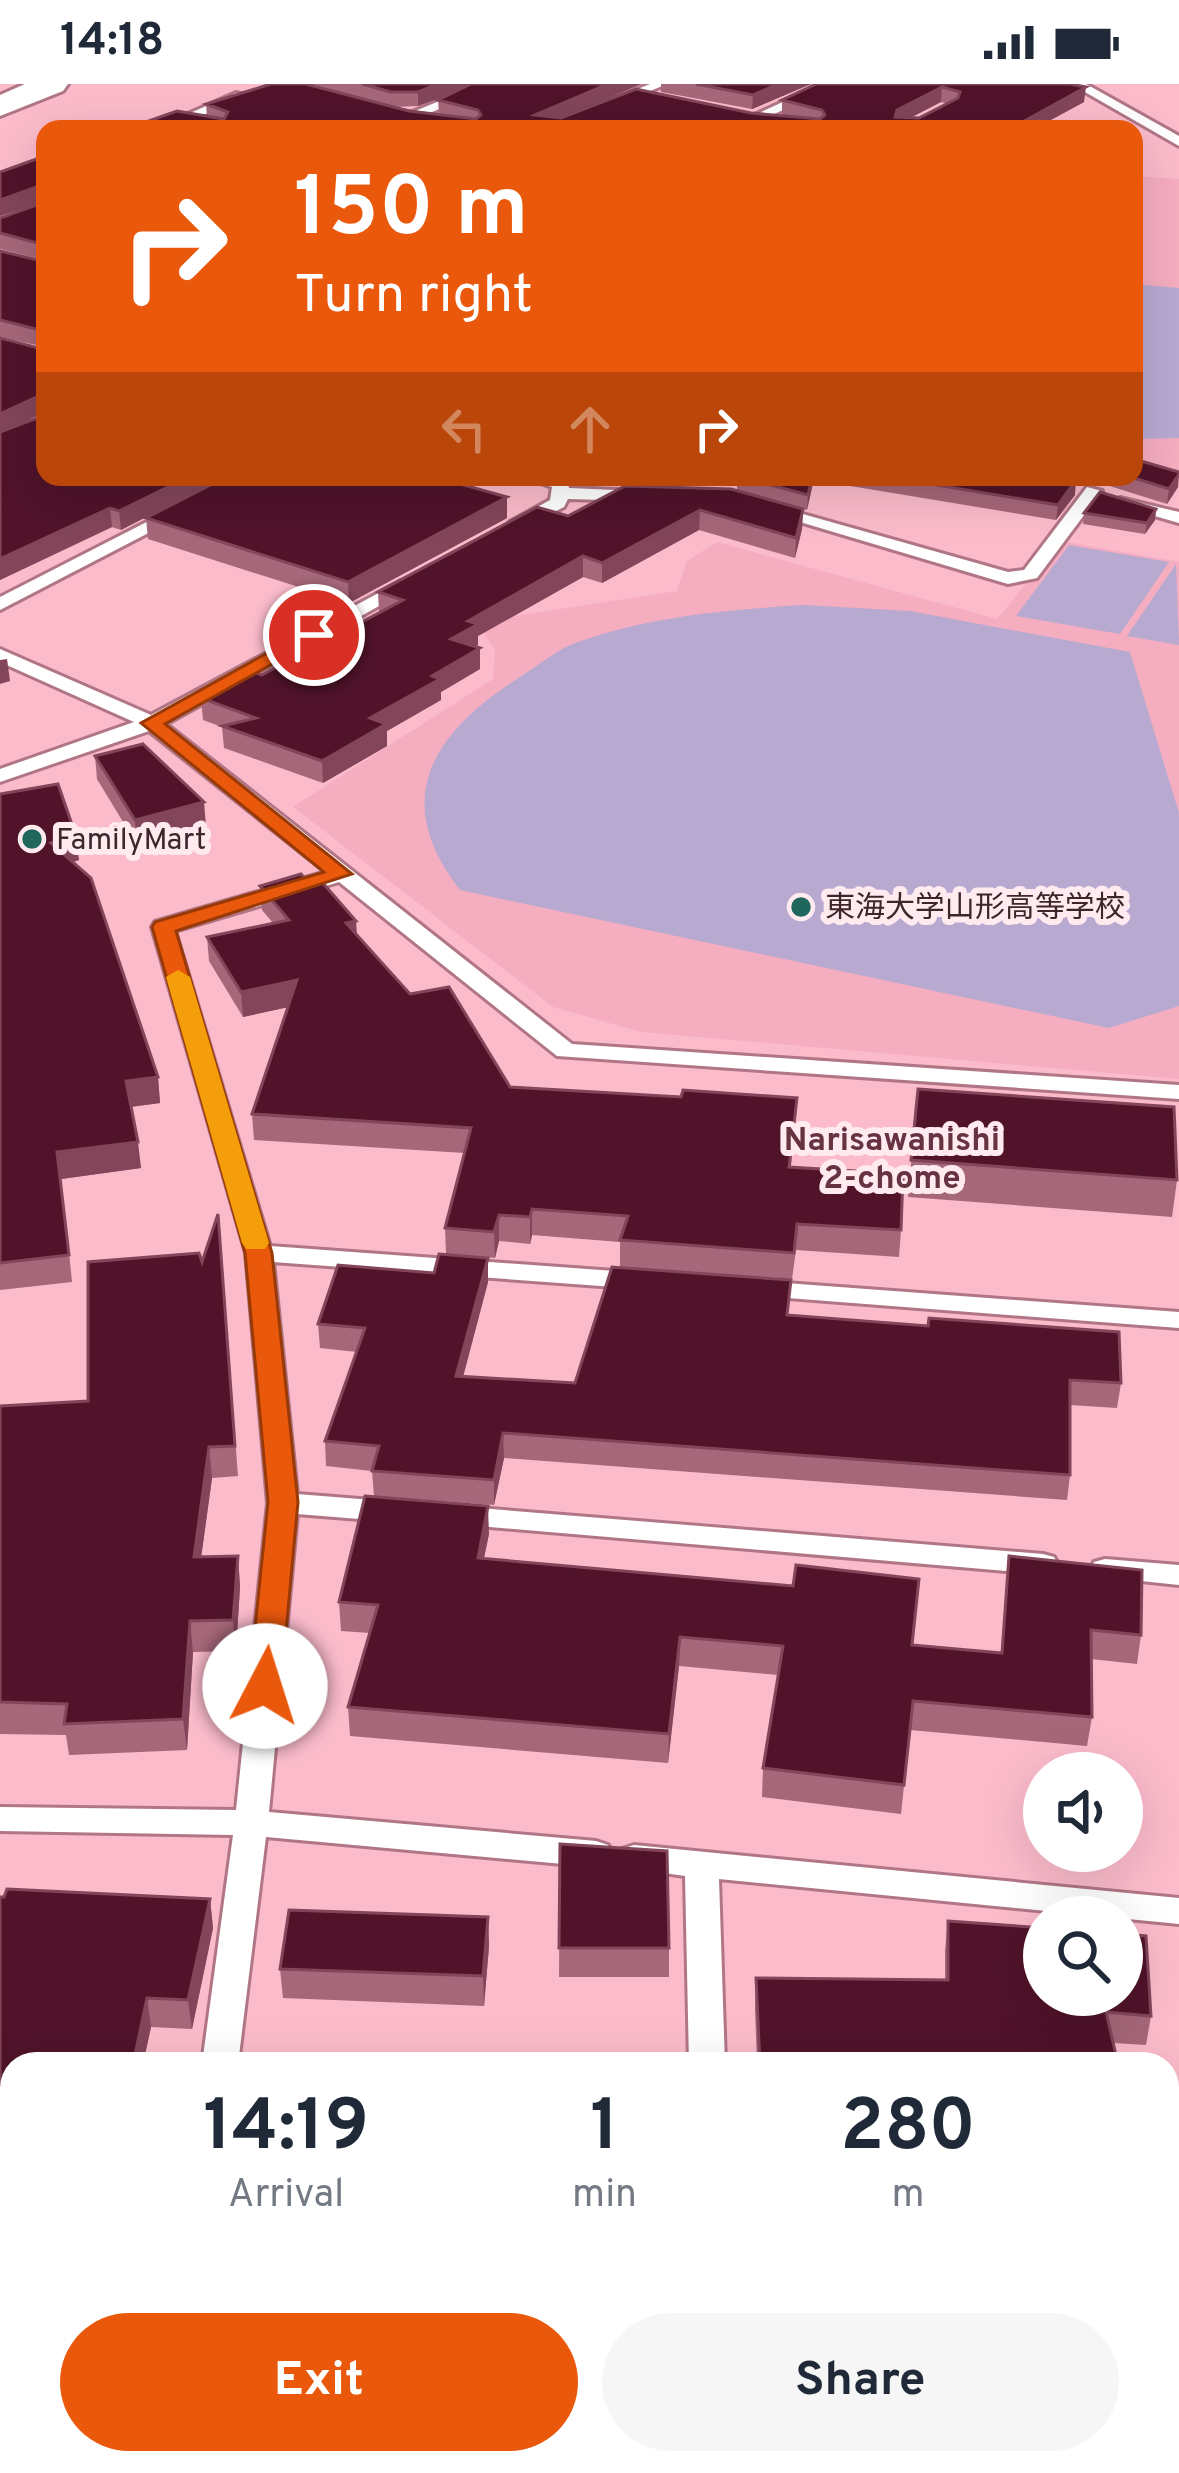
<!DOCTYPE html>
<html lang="en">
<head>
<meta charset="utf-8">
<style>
  :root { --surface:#fff; --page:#f6f6f7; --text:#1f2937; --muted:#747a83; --accent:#ea580c }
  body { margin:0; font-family:Overpass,"Noto Sans JP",sans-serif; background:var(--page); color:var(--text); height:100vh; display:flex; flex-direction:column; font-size:45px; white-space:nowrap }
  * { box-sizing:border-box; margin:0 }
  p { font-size:39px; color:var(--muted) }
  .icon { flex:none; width:66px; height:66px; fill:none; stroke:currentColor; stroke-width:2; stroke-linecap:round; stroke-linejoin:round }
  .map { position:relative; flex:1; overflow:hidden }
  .panel { position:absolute; left:0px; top:1968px; width:1179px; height:423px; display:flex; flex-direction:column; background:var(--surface); border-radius:36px 36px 0 0; box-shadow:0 12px 48px #0002 }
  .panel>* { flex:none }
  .hud { position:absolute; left:36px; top:36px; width:1107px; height:366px; border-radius:24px; box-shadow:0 12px 48px #0002; background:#ea580c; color:#fff; overflow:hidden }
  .buttons { position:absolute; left:1023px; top:1668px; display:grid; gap:24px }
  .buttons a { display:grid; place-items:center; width:120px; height:120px; border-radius:50%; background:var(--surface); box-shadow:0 12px 48px #0002; font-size:60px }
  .pin { position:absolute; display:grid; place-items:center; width:102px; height:102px; color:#fff; margin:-51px; border:6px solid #fff; border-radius:50%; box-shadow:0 3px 12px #0007 }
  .me { position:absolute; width:132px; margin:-66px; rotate:5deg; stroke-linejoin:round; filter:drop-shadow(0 0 9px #0008) }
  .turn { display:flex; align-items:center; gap:42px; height:252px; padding:0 60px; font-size:54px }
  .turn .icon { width:156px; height:156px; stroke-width:2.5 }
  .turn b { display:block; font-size:84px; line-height:102px }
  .lanes { display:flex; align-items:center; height:114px; padding:0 60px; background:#0003; justify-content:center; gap:60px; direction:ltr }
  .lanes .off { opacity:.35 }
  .eta { display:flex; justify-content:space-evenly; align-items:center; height:204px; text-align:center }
  .eta b { font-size:72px; font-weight:700; line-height:84px }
  .cta { display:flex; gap:24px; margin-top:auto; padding:24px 60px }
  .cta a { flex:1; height:138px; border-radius:72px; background:var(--accent); color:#fff; font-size:48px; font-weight:700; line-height:138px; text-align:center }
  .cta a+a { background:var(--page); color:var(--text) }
  .status { display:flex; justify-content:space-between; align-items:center; height:84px; padding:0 60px; background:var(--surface); direction:ltr }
  .status svg { height:33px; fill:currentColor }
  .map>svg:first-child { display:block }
</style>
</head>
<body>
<div class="status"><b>14:18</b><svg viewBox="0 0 49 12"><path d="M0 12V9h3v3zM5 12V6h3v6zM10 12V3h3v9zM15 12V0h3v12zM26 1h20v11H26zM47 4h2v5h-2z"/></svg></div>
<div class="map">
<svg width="1179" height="2389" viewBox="0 0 1179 2389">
  <rect width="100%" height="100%" fill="#fbbbcb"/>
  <g fill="#f5adc0">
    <path d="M 1134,92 L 1179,95 L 1179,391 L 1134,384 Z"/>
    <path d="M 1062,457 L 1179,478 L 1179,995 L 641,948 L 553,923 L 293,723 L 493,595 L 495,566 L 476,538 L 677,507 L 687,477 L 717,458 L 997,535 Z"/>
  </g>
  <g fill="#b8a9d1">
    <path d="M 1134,200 L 1179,204 L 1179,354 L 1134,355 Z"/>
    <path d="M 1069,461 L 1169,478 L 1120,550 L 1016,532 Z"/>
    <path d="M 1176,480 L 1179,561 L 1127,552 Z"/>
    <path d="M 803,521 L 910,527 L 1130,568 L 1179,729 L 1179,922 L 1109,944 L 460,806 C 387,712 436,646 523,591 C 540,580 558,565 578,558 C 651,532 726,526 803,521 Z"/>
  </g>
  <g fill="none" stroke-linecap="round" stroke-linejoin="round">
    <g stroke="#b17686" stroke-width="6">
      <g id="service">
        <path d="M 481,0 L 498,0 L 411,37 L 382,28 L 389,24 L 410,29 Z"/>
        <path d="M 650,0 L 667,0 L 559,45 L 540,45 Z"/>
        <path d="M 822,0 L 839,0 L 742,45 L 724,45 Z"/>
        <path d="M 1071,0 L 1086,0 L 1179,52 L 1179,62 Z"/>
        <path d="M 236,9 L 247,12 L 194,35 L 225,45 L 202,45 L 174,36 Z"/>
        <path d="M 524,393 L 567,396 L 569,404 L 639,407 L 648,412 L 639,417 L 568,415 L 564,423 L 516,447 L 507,442 L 510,438 L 550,416 L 552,403 Z"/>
        <path d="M 1087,403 L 1102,407 L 1037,494 L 1008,500 L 763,427 L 778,423 L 1008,488 L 1024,486 Z"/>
        <path d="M 1120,414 L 1179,428 L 1179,439 L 1120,422 Z"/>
        <path d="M 172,425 L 187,429 L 0,526 L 0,513 Z"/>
        <path d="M 401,497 L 417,501 L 166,640 L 572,960 L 1179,1001 L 1179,1015 L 557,972 L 339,798 L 175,847 L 270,1162 L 642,1189 L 656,1197 L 642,1205 L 273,1178 L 297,1410 L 397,1418 L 408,1421 L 412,1428 L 408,1435 L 397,1438 L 297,1430 L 269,1728 L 596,1757 L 608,1761 L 613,1770 L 608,1779 L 596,1783 L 266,1753 L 238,1980 L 202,1980 L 233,1751 L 0,1747 L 0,1723 L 236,1726 L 268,1419 L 246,1169 L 152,843 L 155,838 L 326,788 L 149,647 L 0,698 L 0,685 L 134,638 L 0,578 L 0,565 L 151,631 Z"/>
        <path d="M 758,1197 L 1179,1228 L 1179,1244 L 748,1211 L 744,1205 Z"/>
        <path d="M 454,1422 L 1043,1470 L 1054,1473 L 1058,1480 L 1054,1487 L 1043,1490 L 443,1439 L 439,1432 L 443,1425 Z"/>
        <path d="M 1105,1475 L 1179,1481 L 1179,1501 L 1094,1492 L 1090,1485 L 1094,1478 Z"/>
        <path d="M 634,1761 L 1179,1814 L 1179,1840 L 719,1795 L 725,1980 L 689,1980 L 685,1792 L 622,1783 L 617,1774 L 622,1765 Z"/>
        <path d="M 148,2379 L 190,2379 L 188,2389 L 146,2389 Z"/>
        <rect x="695" y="2379" width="42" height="10"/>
      </g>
    </g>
    <g stroke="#b17686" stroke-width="6">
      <path id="trunk" d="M 25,0 L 68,0 L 63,7 L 0,32 L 0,11 Z"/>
    </g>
    <use href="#service" fill="#fff" fill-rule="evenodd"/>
    <use href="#trunk" fill="#fff" fill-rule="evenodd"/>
  </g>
  <g fill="#a6677a" fill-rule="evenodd">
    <path d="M 311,0 L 641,0 L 574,29 L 751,29 L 782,31 L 782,16 L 816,0 L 1070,0 L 1084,18 L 1049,37 L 126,45 L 207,32 L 206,20 L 361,14 ZM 452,10 L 438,16 L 439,30 L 394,23 L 418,22 ZM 941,18 L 947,20 L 919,34 L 910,34 Z"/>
    <path d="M 661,0 L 660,0 L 811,0 L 752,25 L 661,8 Z"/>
    <path d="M 45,72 L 45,328 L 12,343 L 213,393 L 121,446 L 112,443 L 0,496 L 0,254 L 42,265 L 45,263 L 0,253 L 0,167 L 44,176 L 0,165 L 0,134 L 45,118 L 0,132 Z"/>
    <path d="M 737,393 L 1067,393 L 1075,411 L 1056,436 L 814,396 L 807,426 L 772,417 L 803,425 L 802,445 L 795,474 L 699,446 L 602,499 L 583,493 L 478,552 L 478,561 L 475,563 L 480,564 L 480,585 L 441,608 L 441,616 L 387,647 L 387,662 L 323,699 L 224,664 L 222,643 L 203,636 L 201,614 L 262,591 L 379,529 L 378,508 L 568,432 L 737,406 Z"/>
    <path d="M 1081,393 L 1134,393 L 1178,403 L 1167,420 Z"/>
    <path d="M 1156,425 L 1155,436 L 1145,450 L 1083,440 L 1084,429 Z"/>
    <path d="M 146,434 L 507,434 L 349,519 L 148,455 Z"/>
    <path d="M 95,672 L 206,742 L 137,761 L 97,695 Z"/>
    <path d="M 0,710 L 79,776 L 73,778 L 158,993 L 160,1019 L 131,1023 L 141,1084 L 61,1095 L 72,1198 L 0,1206 Z"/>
    <path d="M 311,801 L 356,837 L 357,851 L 410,910 L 510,1003 L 681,1013 L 797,1014 L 791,1083 L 901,1146 L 899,1173 L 796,1166 L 792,1195 L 620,1183 L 620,1158 L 532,1151 L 530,1160 L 499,1157 L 495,1174 L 446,1170 L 445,1144 L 465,1069 L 254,1056 L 252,1030 L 288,923 L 243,933 L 209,877 L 207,853 L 273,839 L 262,826 L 260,802 Z"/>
    <path d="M 918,1005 L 1177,1096 L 1172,1133 L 908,1113 Z"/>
    <path d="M 218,1130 L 238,1392 L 212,1394 L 201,1473 L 238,1472 L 240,1503 L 236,1567 L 193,1568 L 187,1666 L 69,1671 L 66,1651 L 0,1650 L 0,1322 L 88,1317 L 202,1178 Z"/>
    <path d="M 488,1174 L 488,1198 L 463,1292 L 575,1299 L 789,1231 L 1121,1299 L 1117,1324 L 1070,1321 L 1070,1391 L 1067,1416 L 504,1374 L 494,1421 L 374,1412 L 372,1387 L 326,1382 L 325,1357 L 357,1268 L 320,1264 L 318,1240 L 434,1189 Z"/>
    <path d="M 489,1450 L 484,1474 L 912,1561 L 1001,1569 L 1009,1472 L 1141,1551 L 1137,1580 L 1091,1575 L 1092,1633 L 1087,1662 L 910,1646 L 901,1730 L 762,1713 L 763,1684 L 778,1591 L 679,1582 L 668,1679 L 350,1652 L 348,1623 L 370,1549 L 341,1547 L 339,1518 Z"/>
    <path d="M 560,1760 L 669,1864 L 669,1893 L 559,1893 Z"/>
    <path d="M 7,1805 L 210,1815 L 213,1844 L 192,1945 L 151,1943 L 143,1980 L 12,1980 L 12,2379 L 85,2379 L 83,2389 L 0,2389 L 0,1813 L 4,1813 Z"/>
    <path d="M 488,1833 L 489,1862 L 484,1922 L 283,1914 L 280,1885 Z"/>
    <path d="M 948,1837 L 1151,1932 L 1146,1961 L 1113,1959 L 1118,1980 L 757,1980 L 755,1924 L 756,1894 L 945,1896 L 945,1866 Z"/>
    <path d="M 1167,2256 L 1179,2275 L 1179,2389 L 796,2389 L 796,2379 L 1167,2379 Z"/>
  </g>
  <g fill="#83455a">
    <path d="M 438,0 L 477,0 L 418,22 L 418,8 Z"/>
    <path d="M 608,0 L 641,0 L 538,45 L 535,31 Z"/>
    <path d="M 778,0 L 811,0 L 752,25 L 753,11 Z"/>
    <path d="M 942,3 L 941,18 L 896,41 L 897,26 Z"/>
    <path d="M 1086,3 L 1084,18 L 1034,45 L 1028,35 Z"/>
    <path d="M 42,101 L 44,117 L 0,132 L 0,116 Z"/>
    <path d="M 45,309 L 45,328 L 0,349 L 0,330 Z"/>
    <path d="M 1179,390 L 1178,403 L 1167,420 L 1169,405 Z"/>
    <path d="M 188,393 L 213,393 L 213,399 L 121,446 L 119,427 Z"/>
    <path d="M 812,393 L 814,393 L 807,426 L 808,411 Z"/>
    <path d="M 1076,396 L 1075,411 L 1056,436 L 1058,421 Z"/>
    <path d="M 507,413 L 507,434 L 349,519 L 348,498 Z"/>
    <path d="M 110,424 L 112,443 L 0,496 L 0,475 Z"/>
    <path d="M 803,425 L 802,445 L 795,474 L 796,454 Z"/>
    <path d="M 1156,425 L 1155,436 L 1145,450 L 1147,439 Z"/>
    <path d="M 700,426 L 699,446 L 602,499 L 602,479 Z"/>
    <path d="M 583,472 L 583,493 L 478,552 L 478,561 L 451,576 L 451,555 L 468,537 Z"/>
    <path d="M 480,564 L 480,585 L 441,608 L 441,616 L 387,647 L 387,662 L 323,699 L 322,677 L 370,634 L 432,592 Z"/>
    <path d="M 7,575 L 10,597 L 0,600 L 0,576 Z"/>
    <path d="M 204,718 L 206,742 L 137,761 L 135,736 Z"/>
    <path d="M 76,752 L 79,776 L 54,783 L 51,759 Z"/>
    <path d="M 356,837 L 357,861 L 346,839 Z"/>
    <path d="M 297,896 L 298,921 L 243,933 L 241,908 Z"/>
    <path d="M 158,993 L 160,1019 L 129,1023 L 126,997 Z"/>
    <path d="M 138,1058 L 141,1084 L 61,1095 L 72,1198 L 57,1068 Z"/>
    <path d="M 532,1125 L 532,1151 L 530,1160 L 530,1133 Z"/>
    <path d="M 499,1131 L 499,1157 L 495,1174 L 494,1148 Z"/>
    <path d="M 488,1174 L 488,1198 L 457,1316 L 456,1292 Z"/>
    <path d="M 503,1349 L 504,1374 L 494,1421 L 494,1396 Z"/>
    <path d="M 209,1363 L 212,1394 L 197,1504 L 194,1473 Z"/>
    <path d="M 488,1422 L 489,1450 L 478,1502 L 478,1474 Z"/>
    <path d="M 238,1472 L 240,1503 L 236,1567 L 233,1536 Z"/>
    <path d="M 190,1537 L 193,1568 L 187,1666 L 183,1635 Z"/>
    <path d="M 680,1553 L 679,1582 L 668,1679 L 669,1650 Z"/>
    <path d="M 210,1815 L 213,1844 L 192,1945 L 188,1916 Z"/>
    <path d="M 488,1833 L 489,1862 L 484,1922 L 483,1892 Z"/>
    <path d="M 147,1914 L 151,1943 L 143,1980 L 133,1980 Z"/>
    <path d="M 74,2379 L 85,2379 L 83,2389 L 72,2389 Z"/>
  </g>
  <g fill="#50132a" stroke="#83455a" stroke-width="3" fill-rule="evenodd">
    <path d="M 271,0 L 306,0 L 409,27 L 476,35 L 481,31 L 478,26 L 438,16 L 471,0 L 608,0 L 535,31 L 561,34 L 636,5 L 751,29 L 820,35 L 825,31 L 822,26 L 782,16 L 816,0 L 1070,0 L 1086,3 L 1028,35 L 1116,45 L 126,45 L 177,27 L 224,35 L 228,28 L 206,20 ZM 942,3 L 960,8 L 958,14 L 919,34 L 895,33 L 897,26 Z"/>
    <path d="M 362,0 L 438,0 L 418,8 L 391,8 Z"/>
    <path d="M 696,0 L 778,0 L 753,11 Z"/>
    <path d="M 45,72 L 45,103 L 42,101 L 0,116 L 0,88 Z"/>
    <path d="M 45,118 L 45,161 L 0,149 L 0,134 Z"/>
    <path d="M 0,167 L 42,177 L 45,175 L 45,250 L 44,247 L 0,236 Z"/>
    <path d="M 0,254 L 42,265 L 45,263 L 45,309 L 0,330 Z"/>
    <path d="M 45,331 L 45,393 L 188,393 L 119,427 L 110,424 L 0,475 L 0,348 Z"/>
    <path d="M 1134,375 L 1179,388 L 1179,390 L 1169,405 L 1131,393 L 1134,393 Z"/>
    <path d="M 226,393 L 435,393 L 507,413 L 348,498 L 146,434 Z"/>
    <path d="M 741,393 L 812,393 L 808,411 Z"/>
    <path d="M 888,393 L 1067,393 L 1076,396 L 1058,421 Z"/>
    <path d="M 625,402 L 731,405 L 803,425 L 796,454 L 700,426 L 602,479 L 583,472 L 468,537 L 478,540 L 451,555 L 480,564 L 432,592 L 440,595 L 370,634 L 386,640 L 322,677 L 222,642 L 256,634 L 201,614 L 251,588 L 262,591 L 403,516 L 378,508 L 537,423 L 568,432 Z"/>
    <path d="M 1100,408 L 1156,425 L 1147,439 L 1084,429 Z"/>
    <path d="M 143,660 L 204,718 L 135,736 L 95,672 Z"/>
    <path d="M 58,700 L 76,752 L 51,759 L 91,794 L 158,993 L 126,997 L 138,1058 L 57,1068 L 69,1171 L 0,1179 L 0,710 Z"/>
    <path d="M 301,790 L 311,801 L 322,798 L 356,837 L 346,839 L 410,910 L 449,903 L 510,1003 L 681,1013 L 683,1006 L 797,1014 L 789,1083 L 903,1090 L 901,1146 L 797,1140 L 794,1169 L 620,1156 L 628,1132 L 532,1125 L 530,1133 L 499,1131 L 494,1148 L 445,1144 L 471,1044 L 252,1030 L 297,896 L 241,908 L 207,853 L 289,836 L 260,802 Z"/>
    <path d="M 918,1005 L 1174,1023 L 1177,1096 L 911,1076 Z"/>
    <path d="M 218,1130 L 235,1362 L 209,1363 L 194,1473 L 238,1472 L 233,1536 L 190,1537 L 183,1635 L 64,1640 L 67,1620 L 0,1618 L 0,1322 L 88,1317 L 88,1178 L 199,1169 L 202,1178 Z"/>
    <path d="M 439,1170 L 488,1174 L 456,1292 L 575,1299 L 612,1183 L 791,1196 L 787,1231 L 928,1242 L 929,1234 L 1119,1248 L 1121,1299 L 1070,1296 L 1070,1391 L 503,1349 L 494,1396 L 372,1387 L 379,1362 L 325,1357 L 365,1244 L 318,1240 L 338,1181 L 434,1189 Z"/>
    <path d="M 365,1412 L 488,1422 L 478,1474 L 793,1502 L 796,1481 L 919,1495 L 912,1561 L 1002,1569 L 1009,1472 L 1142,1486 L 1141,1551 L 1091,1546 L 1092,1633 L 913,1617 L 904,1701 L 763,1684 L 783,1562 L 680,1553 L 669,1650 L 348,1623 L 378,1521 L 339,1518 Z"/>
    <path d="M 560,1760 L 667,1767 L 669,1864 L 559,1864 Z"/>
    <path d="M 7,1805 L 210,1815 L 188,1916 L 147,1914 L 133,1980 L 12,1980 L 12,2379 L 74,2379 L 72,2389 L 0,2389 L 0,1813 L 4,1813 Z"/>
    <path d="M 289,1826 L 488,1833 L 483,1892 L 280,1885 Z"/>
    <path d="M 948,1837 L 1044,1844 L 1044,1911 L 1122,1911 L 1122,1850 L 1146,1852 L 1151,1932 L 1106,1928 L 1118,1980 L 760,1980 L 756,1894 L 948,1896 Z"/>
    <path d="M 1167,2256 L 1176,2256 L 1179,2275 L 1179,2360 L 1167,2360 Z"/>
    <path d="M 271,2379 L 655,2379 L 656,2389 L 271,2389 Z"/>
    <path d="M 799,2379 L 964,2379 L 965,2389 L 799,2388 Z"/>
  </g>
  <path fill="#ea580c" stroke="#983908" stroke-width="3" d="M 307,547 L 324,551 L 165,640 L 352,790 L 176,847 L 272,1169 L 298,1418 L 281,1602 L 276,1610 L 254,1610 L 249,1602 L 268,1418 L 245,1169 L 152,843 L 155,838 L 324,788 L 141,639 Z"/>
  <path fill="#f59e0b" d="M 178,886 L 190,893 L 269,1159 L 265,1165 L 246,1165 L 242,1159 L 166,893 Z"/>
  <g fill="#1f675d" stroke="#feeaef" stroke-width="4.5">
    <circle cx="32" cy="755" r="12"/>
    <circle cx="801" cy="823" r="12"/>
  </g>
  <g text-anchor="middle" stroke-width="12" stroke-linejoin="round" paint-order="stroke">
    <g font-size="30" fill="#3d252b" stroke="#feeaef" text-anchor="start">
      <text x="56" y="765">FamilyMart</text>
      <text x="825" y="833">東海大学山形高等学校</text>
    </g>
    <g font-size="33" font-weight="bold" fill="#673343" stroke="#feeaef">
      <text x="892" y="1066">Narisawanishi<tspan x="892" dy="38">2-chome</tspan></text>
    </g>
  </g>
</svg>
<div class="buttons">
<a><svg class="icon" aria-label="sound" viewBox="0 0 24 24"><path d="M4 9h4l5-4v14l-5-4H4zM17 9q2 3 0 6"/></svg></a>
<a><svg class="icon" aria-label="search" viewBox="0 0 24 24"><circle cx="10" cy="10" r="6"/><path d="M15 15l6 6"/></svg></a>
</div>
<div class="pin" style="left:314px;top:551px;background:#d93025"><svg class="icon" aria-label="arrive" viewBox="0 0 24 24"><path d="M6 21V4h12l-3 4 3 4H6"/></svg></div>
<svg class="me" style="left:265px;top:1602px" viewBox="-20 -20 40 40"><circle r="19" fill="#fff"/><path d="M0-13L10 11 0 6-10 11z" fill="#ea580c"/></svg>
<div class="hud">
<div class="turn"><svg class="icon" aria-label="right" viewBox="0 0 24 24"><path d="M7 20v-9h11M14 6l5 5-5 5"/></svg><div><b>150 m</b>Turn right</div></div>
<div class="lanes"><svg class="icon off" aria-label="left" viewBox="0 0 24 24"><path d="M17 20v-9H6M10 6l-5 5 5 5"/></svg><svg class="icon off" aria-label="ahead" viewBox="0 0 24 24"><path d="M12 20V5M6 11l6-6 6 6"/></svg><svg class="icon" aria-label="right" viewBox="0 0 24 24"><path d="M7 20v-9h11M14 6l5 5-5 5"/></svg></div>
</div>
<section class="panel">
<div class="eta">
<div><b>14:19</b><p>Arrival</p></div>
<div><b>1</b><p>min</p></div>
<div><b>280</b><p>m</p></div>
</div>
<div class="cta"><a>Exit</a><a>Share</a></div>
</section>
</div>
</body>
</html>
